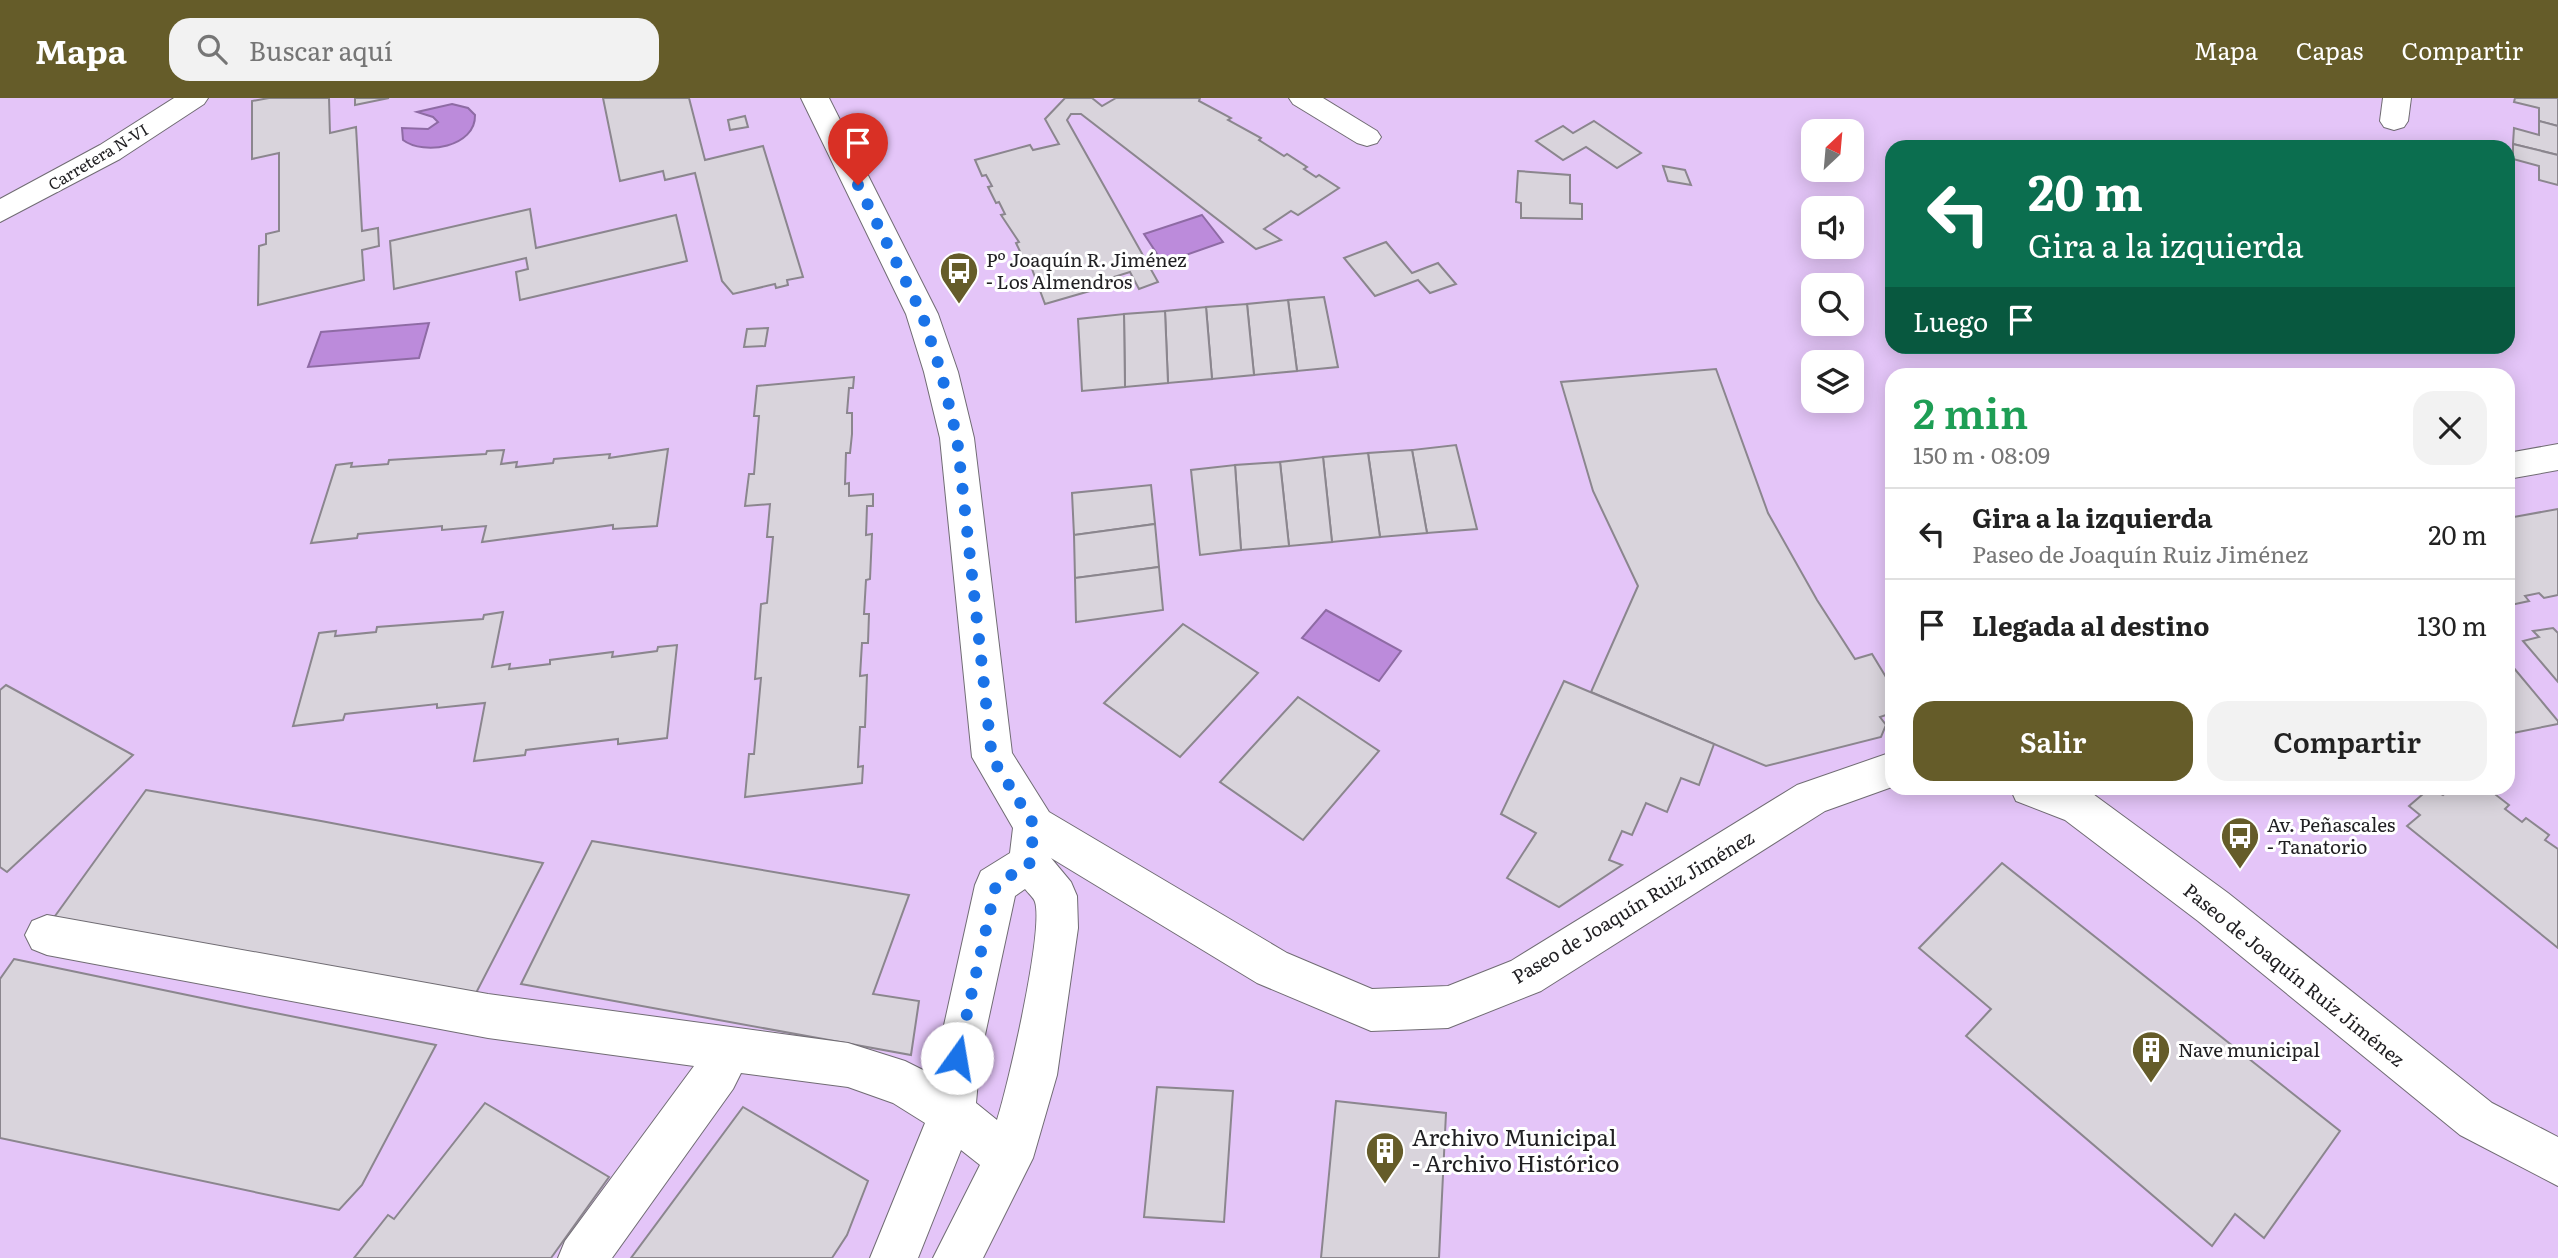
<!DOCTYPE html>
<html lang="es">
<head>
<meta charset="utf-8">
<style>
  :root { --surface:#fff; --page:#f2f2f2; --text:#222; --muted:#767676; --line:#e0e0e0; --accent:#655c29 }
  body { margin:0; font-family:Literata,serif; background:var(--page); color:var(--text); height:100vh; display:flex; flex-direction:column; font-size:26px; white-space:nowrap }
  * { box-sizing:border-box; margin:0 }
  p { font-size:23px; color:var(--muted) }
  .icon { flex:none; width:38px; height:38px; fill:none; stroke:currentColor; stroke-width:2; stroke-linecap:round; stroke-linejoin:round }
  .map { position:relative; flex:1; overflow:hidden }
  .drawer { position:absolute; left:1885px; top:270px; width:630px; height:427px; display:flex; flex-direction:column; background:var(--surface); border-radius:21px; box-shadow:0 4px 18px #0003 }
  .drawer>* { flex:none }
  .hud { position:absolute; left:1885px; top:42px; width:630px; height:214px; border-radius:21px; box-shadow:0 4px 18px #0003; background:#0b6e4f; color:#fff; overflow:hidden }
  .needle { width:46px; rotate:26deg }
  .controls { position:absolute; left:1801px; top:21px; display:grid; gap:14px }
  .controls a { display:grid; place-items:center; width:63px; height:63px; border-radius:14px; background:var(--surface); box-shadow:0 4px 18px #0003; font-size:35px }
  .pin { position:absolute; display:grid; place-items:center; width:60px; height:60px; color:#fff; margin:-72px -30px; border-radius:50% 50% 50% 0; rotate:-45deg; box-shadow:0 0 7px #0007 }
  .pin .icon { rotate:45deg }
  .me { position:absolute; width:77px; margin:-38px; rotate:13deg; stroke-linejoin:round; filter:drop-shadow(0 0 5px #0008) }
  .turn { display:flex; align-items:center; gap:24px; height:147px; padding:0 28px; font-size:32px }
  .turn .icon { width:91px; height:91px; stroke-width:2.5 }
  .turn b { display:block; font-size:49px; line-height:60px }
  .then { display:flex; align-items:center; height:66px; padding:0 28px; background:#0003; gap:14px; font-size:26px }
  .round { display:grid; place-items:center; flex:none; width:74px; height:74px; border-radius:21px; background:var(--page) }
  .head { display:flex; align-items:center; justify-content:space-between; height:119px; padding:0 28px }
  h1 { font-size:42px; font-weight:600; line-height:52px; color:#1e9e55 }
  .action { display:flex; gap:14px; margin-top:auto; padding:14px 28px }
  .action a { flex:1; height:80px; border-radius:21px; background:var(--accent); color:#fff; font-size:28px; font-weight:600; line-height:80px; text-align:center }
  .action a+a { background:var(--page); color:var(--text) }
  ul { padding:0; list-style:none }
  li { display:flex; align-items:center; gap:21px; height:91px; padding:0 28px; border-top:2px solid var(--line) }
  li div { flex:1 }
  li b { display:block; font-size:26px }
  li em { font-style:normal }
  header { display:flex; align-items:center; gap:42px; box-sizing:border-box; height:98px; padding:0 35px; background:var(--accent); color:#fff }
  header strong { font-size:33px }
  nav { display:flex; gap:38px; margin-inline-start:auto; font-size:24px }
  .search { width:490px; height:63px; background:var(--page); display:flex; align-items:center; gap:18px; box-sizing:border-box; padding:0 24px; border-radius:21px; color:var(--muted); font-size:26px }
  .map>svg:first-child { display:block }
</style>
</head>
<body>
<header>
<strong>Mapa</strong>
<div class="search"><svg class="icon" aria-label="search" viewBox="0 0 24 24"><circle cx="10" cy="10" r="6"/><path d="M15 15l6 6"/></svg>Buscar aquí</div>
<nav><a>Mapa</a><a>Capas</a><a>Compartir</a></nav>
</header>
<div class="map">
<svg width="2558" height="1160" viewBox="0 0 2558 1160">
  <rect width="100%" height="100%" fill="#fcf9fe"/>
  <path fill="#e4c5f8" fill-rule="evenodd" d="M 0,0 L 2558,0 L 2558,1160 L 0,1160 ZM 1813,33 L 1852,33 L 1852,72 L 1813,72 ZM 1892,49 L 2508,49 L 2508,248 L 1892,248 ZM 1813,110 L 1852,110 L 1852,149 L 1813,149 ZM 1813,187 L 1852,187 L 1852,226 L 1813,226 ZM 1813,264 L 1852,264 L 1852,303 L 1813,303 ZM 1892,276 L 2508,276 L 2508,690 L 1892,690 Z"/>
  <g fill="#bc8bdb" stroke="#8e6ba4" stroke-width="2">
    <path d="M 452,6 L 468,10 L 475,17 C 476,49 424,58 403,42 L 402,30 L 428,31 L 438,24 L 433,19 L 417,14 Z"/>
    <path d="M 1202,117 L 1223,144 L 1163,165 L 1144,136 Z"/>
    <path d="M 429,225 L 419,260 L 308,269 L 321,234 Z"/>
    <path d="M 1326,512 L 1401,553 L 1379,583 L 1302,540 Z"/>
  </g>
  <g fill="#d9d4dc" stroke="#8b868e" stroke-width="2">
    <path d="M 269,0 L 329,0 L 330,35 L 356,29 L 362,133 L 378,130 L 379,148 L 362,152 L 364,182 L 258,207 L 259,148 L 266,146 L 266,136 L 279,133 L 279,55 L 252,61 L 252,3 Z"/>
    <path d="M 355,0 L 389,0 L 355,7 Z"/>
    <path d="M 603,0 L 689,0 L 705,62 L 763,48 L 803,179 L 787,182 L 788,187 L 776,190 L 775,186 L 733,196 L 722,183 L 695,75 L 665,82 L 663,73 L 620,83 Z"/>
    <path d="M 1065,0 L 1092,0 L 1102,8 L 1116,0 L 1200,0 L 1199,3 L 1231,20 L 1228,22 L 1261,40 L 1259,42 L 1284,58 L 1287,56 L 1307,69 L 1304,71 L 1316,79 L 1319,77 L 1339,90 L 1298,117 L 1291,113 L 1264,131 L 1281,142 L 1256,151 L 1081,16 L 1071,16 L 1067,22 L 1158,184 L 1139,191 L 1130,174 L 1104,182 L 1107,188 L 1045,206 L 1029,163 L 1025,164 L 1016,145 L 1019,144 L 1001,117 L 1005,116 L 999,104 L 996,105 L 988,89 L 992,88 L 986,77 L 982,78 L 975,62 L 1030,47 L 1033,52 L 1059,46 L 1045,21 Z"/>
    <path d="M 2515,0 L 2558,0 L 2558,28 L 2539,23 L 2539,10 L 2514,4 Z"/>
    <path d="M 745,18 L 748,29 L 730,32 L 728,22 Z"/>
    <path d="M 1594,23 L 1641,55 L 1617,70 L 1586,49 L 1563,62 L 1536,43 L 1563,28 L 1573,35 Z"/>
    <path d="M 2539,23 L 2558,28 L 2558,57 L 2513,46 L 2514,30 L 2539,37 Z"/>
    <path d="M 2513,46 L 2558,57 L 2558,87 L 2539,82 L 2539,68 L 2513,61 Z"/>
    <path d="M 1663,68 L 1685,72 L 1691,87 L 1668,83 Z"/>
    <path d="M 1518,73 L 1570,77 L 1570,105 L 1582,106 L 1582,121 L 1521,120 L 1521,105 L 1516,104 Z"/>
    <path d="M 530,111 L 536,150 L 676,117 L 687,163 L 520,202 L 516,174 L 528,171 L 526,160 L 394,191 L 390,143 Z"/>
    <path d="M 1386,144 L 1412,175 L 1438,165 L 1456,186 L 1430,195 L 1418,182 L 1375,198 L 1344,160 Z"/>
    <path d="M 1324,199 L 1338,269 L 1297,273 L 1288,202 Z"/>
    <path d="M 1288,202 L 1297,273 L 1254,277 L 1247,206 Z"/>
    <path d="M 1247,206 L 1254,277 L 1212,281 L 1206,209 Z"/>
    <path d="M 1206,209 L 1212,281 L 1168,285 L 1165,213 Z"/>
    <path d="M 1165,213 L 1168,285 L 1125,289 L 1124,216 Z"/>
    <path d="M 1124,216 L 1125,289 L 1082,293 L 1078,221 Z"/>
    <path d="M 768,230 L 765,248 L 744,249 L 747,231 Z"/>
    <path d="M 1716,271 L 1768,415 L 1817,502 L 1855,561 L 1872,556 L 1892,589 L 1892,615 L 1880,619 L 1886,627 L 1881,639 L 1766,668 L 1591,594 L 1638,488 L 1593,393 L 1561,284 Z"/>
    <path d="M 854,279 L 853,290 L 849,290 L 847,315 L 852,315 L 852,336 L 850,355 L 846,355 L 845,386 L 849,385 L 849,398 L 873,396 L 873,408 L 867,408 L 866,437 L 872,436 L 870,481 L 866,482 L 864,516 L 869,516 L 868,545 L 862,545 L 860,578 L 867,577 L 865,629 L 860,629 L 858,669 L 863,668 L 862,685 L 745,699 L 749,656 L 754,656 L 761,580 L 755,581 L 761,506 L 767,505 L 773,439 L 767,439 L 770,406 L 745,408 L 749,376 L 754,376 L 759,318 L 754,318 L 757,288 Z"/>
    <path d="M 1456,347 L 1477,431 L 1427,435 L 1412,352 Z"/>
    <path d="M 668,351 L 657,428 L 613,431 L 613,427 L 482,444 L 486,428 L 442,432 L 442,428 L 358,436 L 357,440 L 311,445 L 336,367 L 352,365 L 351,369 L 388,366 L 389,362 L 486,356 L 487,353 L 504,352 L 501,366 L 517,364 L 516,369 L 553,365 L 554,361 L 610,356 L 609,360 Z"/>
    <path d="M 1412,352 L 1427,435 L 1380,439 L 1368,355 Z"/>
    <path d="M 1368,355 L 1380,439 L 1332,444 L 1323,359 Z"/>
    <path d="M 1323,359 L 1332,444 L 1289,448 L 1280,364 Z"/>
    <path d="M 1280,364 L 1289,448 L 1241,452 L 1235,367 Z"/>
    <path d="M 1235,367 L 1241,452 L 1200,457 L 1191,372 Z"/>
    <path d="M 1151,387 L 1155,426 L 1074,437 L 1072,395 Z"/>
    <path d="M 2558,411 L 2558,497 L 2544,500 L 2539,495 L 2525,498 L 2529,503 L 2511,507 L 2508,504 L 2508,420 Z"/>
    <path d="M 1155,426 L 1159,469 L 1075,480 L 1074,437 Z"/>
    <path d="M 1159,469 L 1163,512 L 1076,524 L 1075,480 Z"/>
    <path d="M 503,514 L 492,569 L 510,566 L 509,571 L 550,566 L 550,562 L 613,554 L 612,559 L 657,553 L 658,549 L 677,547 L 667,640 L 618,646 L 618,641 L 526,652 L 525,657 L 474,663 L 485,605 L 437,610 L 437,606 L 345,616 L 343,622 L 293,628 L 319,535 L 336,533 L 335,538 L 376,534 L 377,529 L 483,521 L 484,517 Z"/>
    <path d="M 1183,526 L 1258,575 L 1180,659 L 1104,605 Z"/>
    <path d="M 2553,530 L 2558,535 L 2558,584 L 2523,543 L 2539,539 L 2533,533 Z"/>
    <path d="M 2508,563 L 2558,623 L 2558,626 L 2508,636 Z"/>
    <path d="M 1564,583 L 1714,646 L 1699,687 L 1681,680 L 1667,714 L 1646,705 L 1632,737 L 1622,733 L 1609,762 L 1622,767 L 1559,809 L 1507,780 L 1536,735 L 1501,716 Z"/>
    <path d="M 6,587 L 133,657 L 7,774 L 0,769 L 0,592 Z"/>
    <path d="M 1298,599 L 1379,653 L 1303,742 L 1220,684 Z"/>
    <path d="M 2430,690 L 2443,697 L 2452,690 L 2478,690 L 2483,693 L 2487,690 L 2509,707 L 2505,711 L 2522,724 L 2526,720 L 2549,737 L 2545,742 L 2558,751 L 2558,850 L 2407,728 L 2420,717 L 2409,708 Z"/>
    <path d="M 146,692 L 321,723 L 543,765 L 475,897 L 50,825 Z"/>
    <path d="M 592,743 L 909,797 L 873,896 L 919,903 L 911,957 L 521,886 Z"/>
    <path d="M 2002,765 L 2340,1033 L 2264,1140 L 2235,1116 L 2212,1148 L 1966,938 L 1991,911 L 1919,850 Z"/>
    <path d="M 14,861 L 245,909 L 436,947 L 362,1087 L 339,1112 L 325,1109 L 0,1040 L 0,881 Z"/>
    <path d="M 1157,989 L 1233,993 L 1224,1124 L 1144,1119 Z"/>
    <path d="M 1336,1003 L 1446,1015 L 1439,1160 L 1321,1160 Z"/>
    <path d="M 485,1005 L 609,1079 L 551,1160 L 354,1160 L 388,1117 L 394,1121 Z"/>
    <path d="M 743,1009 L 868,1083 L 847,1137 L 832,1160 L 631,1160 Z"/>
  </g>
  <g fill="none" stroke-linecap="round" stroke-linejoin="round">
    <g stroke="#706c73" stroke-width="2">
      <g id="minor">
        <path d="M 801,0 L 829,0 L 938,216 L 958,274 L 974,340 L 1012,655 L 1049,714 L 1287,855 L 1372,891 L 1448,888 L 1511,863 L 1797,687 L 1892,654 L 1892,689 L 1825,713 L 1541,893 L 1448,930 L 1371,933 L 1257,885 L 1051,760 L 1071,784 L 1077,798 L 1078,830 L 1057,977 L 1033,1060 L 983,1160 L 933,1160 L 980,1067 L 961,1052 L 918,1160 L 870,1160 L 925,1025 L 893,1005 L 848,989 L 741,975 L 733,991 L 612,1160 L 558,1160 L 565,1143 L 694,968 L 488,940 L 47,857 L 32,851 L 25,837 L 32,823 L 47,817 L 488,896 L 848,945 L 905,963 L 933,977 L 975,787 L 981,773 L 1010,755 L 1013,730 L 972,659 L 940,340 L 924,274 L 906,216 ZM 1025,791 C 1028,795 1034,800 1035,804 C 1044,832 1008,988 997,1022 L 976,1005 L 980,960 L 1015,798 Z"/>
        <path d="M 1289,0 L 1323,0 L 1377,33 L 1381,39 L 1377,45 L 1367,48 L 1357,45 L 1293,6 Z"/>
        <path d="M 2383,0 L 2411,0 L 2408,23 L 2404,29 L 2394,32 L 2384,29 L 2380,23 Z"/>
        <path d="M 2558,346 L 2558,372 L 2508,381 L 2508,355 Z"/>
        <path d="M 2010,690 L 2076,690 L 2093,696 L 2228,795 L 2492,1005 L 2558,1039 L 2558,1088 L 2460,1037 L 2198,823 L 2065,722 L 2016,703 Z"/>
      </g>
    </g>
    <g stroke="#706c73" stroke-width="2">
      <path id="secondary" d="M 174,0 L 208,0 L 204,6 L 120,61 L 0,124 L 0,101 L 100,47 Z"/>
    </g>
    <use href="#minor" fill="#fff" fill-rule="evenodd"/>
    <use href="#secondary" fill="#fff" fill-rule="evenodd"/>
  </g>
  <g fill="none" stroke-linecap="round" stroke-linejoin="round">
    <path stroke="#1a73e8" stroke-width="12" stroke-dasharray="0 21.6" d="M 858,87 L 922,216 L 941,274 L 957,340 L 992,660 L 1034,727 L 1030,765 L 996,787 L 957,960"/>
  </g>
  <defs>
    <g id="bus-pin" transform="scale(2.0125)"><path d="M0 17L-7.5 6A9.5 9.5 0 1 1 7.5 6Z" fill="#655c29" stroke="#fff"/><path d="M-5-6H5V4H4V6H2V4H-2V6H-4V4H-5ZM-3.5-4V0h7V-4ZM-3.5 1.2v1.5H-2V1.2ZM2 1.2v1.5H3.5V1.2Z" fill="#fff"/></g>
    <g id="building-pin" transform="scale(2.0125)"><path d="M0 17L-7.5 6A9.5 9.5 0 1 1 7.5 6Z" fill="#655c29" stroke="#fff"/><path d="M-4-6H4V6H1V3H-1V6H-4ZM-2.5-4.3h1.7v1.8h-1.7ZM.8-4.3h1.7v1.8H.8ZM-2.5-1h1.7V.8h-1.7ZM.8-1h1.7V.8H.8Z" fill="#fff"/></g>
  </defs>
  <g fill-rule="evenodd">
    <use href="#bus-pin" x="959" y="173"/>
    <use href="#bus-pin" x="2240" y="738"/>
    <use href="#building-pin" x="2151" y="952"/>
    <use href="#building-pin" x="1385" y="1053"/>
  </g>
  <g text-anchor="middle" stroke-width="6" stroke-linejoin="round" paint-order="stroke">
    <g font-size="16" fill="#212023" stroke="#fff">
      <text transform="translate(98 59) rotate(-31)" y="6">Carretera N-VI</text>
    </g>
    <g font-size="19" fill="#212023" stroke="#fff" text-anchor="start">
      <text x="986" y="169">Pº Joaquín R. Jiménez<tspan x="986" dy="22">- Los Almendros</tspan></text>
      <text x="2267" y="734">Av. Peñascales<tspan x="2267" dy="22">- Tanatorio</tspan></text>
      <text x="2178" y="959">Nave municipal</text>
    </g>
    <g font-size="19" fill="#212023" stroke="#fff">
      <text transform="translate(1633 809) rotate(-31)" y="7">Paseo de Joaquín Ruiz Jiménez</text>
      <text transform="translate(2294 877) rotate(39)" y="7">Paseo de Joaquín Ruiz Jiménez</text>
    </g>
    <g font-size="23" fill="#212023" stroke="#fff" text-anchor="start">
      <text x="1412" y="1048">Archivo Municipal<tspan x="1412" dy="26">- Archivo Histórico</tspan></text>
    </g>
  </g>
</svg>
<div class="controls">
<a><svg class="needle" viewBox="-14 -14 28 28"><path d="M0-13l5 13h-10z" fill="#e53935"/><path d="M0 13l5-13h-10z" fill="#767676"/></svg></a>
<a><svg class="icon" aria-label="sound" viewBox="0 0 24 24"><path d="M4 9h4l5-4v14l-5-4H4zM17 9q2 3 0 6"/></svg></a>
<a><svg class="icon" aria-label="search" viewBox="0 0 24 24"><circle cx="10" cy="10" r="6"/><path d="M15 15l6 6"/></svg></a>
<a><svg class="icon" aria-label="layers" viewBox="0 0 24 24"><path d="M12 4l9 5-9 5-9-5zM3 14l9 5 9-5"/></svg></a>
</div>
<div class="pin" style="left:858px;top:87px;background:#d93025"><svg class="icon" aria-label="arrive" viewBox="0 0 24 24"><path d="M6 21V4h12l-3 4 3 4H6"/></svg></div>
<svg class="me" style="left:957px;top:960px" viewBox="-20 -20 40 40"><circle r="19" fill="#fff"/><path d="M0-13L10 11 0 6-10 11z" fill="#1a73e8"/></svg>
<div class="hud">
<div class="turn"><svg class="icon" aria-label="left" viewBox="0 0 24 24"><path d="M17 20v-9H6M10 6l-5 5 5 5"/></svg><div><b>20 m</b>Gira a la izquierda</div></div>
<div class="then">Luego<svg class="icon" aria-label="arrive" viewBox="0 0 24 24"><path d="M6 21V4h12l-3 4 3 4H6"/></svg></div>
</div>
<section class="drawer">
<div class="head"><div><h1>2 min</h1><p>150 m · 08:09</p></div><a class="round"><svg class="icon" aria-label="close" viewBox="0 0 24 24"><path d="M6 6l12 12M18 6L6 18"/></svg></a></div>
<ul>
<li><svg class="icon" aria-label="left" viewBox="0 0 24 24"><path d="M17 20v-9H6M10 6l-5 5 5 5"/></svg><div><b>Gira a la izquierda</b><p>Paseo de Joaquín Ruiz Jiménez</p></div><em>20 m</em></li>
<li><svg class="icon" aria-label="arrive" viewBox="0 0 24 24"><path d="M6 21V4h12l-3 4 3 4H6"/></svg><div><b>Llegada al destino</b></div><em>130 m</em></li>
</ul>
<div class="action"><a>Salir</a><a>Compartir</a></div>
</section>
</div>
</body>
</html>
